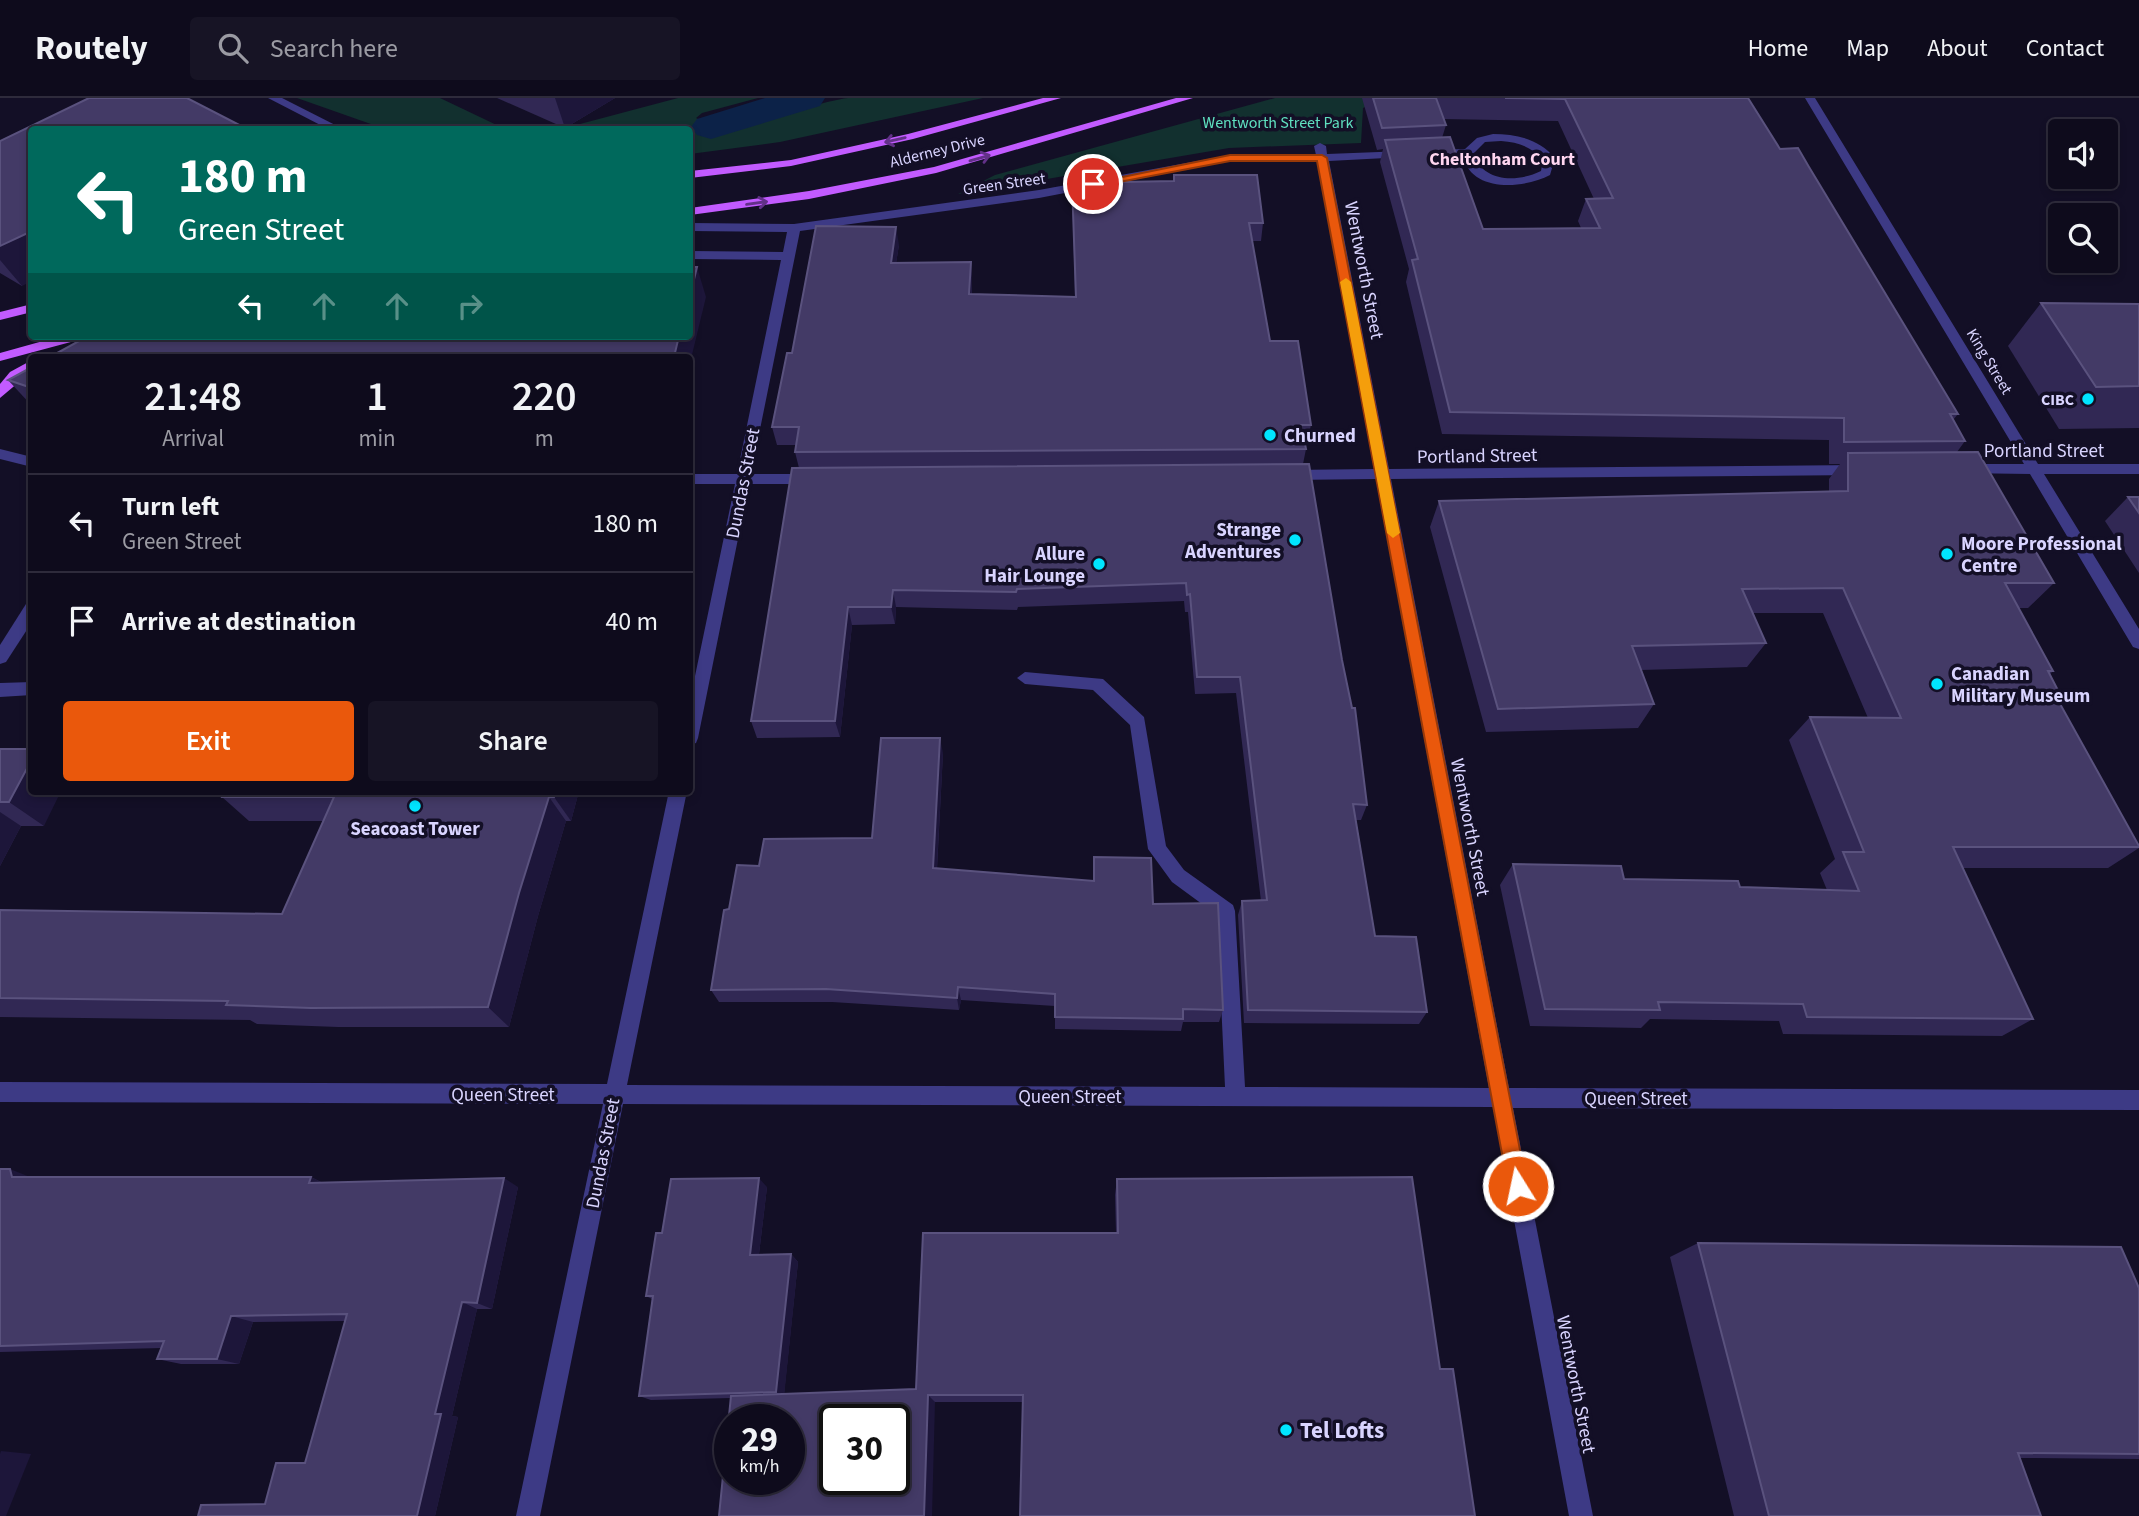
<!DOCTYPE html>
<html lang="en">
<head>
<meta charset="utf-8">
<style>
  :root { --surface:#0e0b1c; --page:#171425; --text:#f1f3f6; --muted:#9b9ba3; --line:#2e2b3b; --accent:#ea580c }
  body { margin:0; font-family:"Source Sans 3",sans-serif; background:var(--page); color:var(--text); height:100vh; display:flex; flex-direction:column; font-size:26px; white-space:nowrap }
  * { box-sizing:border-box; margin:0 }
  p { font-size:23px; color:var(--muted) }
  .icon { flex:none; width:38px; height:38px; fill:none; stroke:currentColor; stroke-width:2; stroke-linecap:round; stroke-linejoin:round }
  .map { position:relative; flex:1; overflow:hidden }
  .sheet { position:absolute; left:28px; top:256px; width:665px; height:441px; display:flex; flex-direction:column; background:var(--surface); border-radius:7px; box-shadow:0 4px 10px #0003,0 0 0 2px var(--line) }
  .sheet>* { flex:none }
  .guide { position:absolute; left:28px; top:28px; width:665px; height:214px; border-radius:7px; box-shadow:0 4px 10px #0003,0 0 0 2px var(--line); background:#00695c; color:#fff; overflow:hidden }
  .fabs { position:absolute; left:2048px; top:21px; display:grid; gap:14px }
  .fabs a { display:grid; place-items:center; width:70px; height:70px; border-radius:7px; background:var(--surface); box-shadow:0 4px 10px #0003,0 0 0 2px var(--line); font-size:35px }
  .speed { position:absolute; left:714px; top:1306px; display:flex; gap:14px; font-size:35px; font-weight:700; text-align:center }
  .speed>* { display:grid; place-content:center; width:91px; height:91px; border-radius:50%; background:var(--surface); box-shadow:0 4px 10px #0003,0 0 0 2px var(--line); line-height:1 }
  .speed small { font-size:18px; font-weight:400 }
  .speed .limit { border:4px solid #111; border-radius:10px; background:#fff; color:#111 }
  .pin { position:absolute; display:grid; place-items:center; width:60px; height:60px; color:#fff; margin:-30px; border:4px solid #fff; border-radius:50%; box-shadow:0 2px 7px #0007 }
  .me { position:absolute; width:77px; margin:-38px; rotate:350deg; stroke-linejoin:round; filter:drop-shadow(0 0 5px #0008) }
  .turn { display:flex; align-items:center; gap:24px; height:147px; padding:0 35px; font-size:32px }
  .turn .icon { width:91px; height:91px; stroke-width:2.5 }
  .turn b { display:block; font-size:49px; line-height:60px }
  .lanes { display:flex; align-items:center; height:66px; padding:0 35px; background:#0003; justify-content:center; gap:35px; direction:ltr }
  .lanes .off { opacity:.35 }
  .eta { display:flex; justify-content:space-evenly; align-items:center; height:119px; text-align:center }
  .eta b { font-size:42px; font-weight:600; line-height:49px }
  .cta { display:flex; gap:14px; margin-top:auto; padding:14px 35px }
  .cta a { flex:1; height:80px; border-radius:7px; background:var(--accent); color:#fff; font-size:28px; font-weight:600; line-height:80px; text-align:center }
  .cta a+a { background:var(--page); color:var(--text) }
  ul { padding:0; list-style:none }
  li { display:flex; align-items:center; gap:21px; height:98px; padding:0 35px; border-top:2px solid var(--line) }
  li div { flex:1 }
  li b { display:block; font-size:26px }
  li em { font-style:normal }
  header { display:flex; align-items:center; gap:42px; box-sizing:border-box; height:98px; padding:0 35px; background:var(--surface); border-bottom:2px solid var(--line) }
  header strong { font-size:33px }
  nav { display:flex; gap:38px; margin-inline-start:auto; font-size:24px }
  .search { width:490px; height:63px; background:var(--page); display:flex; align-items:center; gap:18px; box-sizing:border-box; padding:0 24px; border-radius:7px; color:var(--muted); font-size:26px }
  .map>svg:first-child { display:block }
</style>
</head>
<body>
<header>
<strong>Routely</strong>
<div class="search"><svg class="icon" aria-label="search" viewBox="0 0 24 24"><circle cx="10" cy="10" r="6"/><path d="M15 15l6 6"/></svg>Search here</div>
<nav><a>Home</a><a>Map</a><a>About</a><a>Contact</a></nav>
</header>
<div class="map">
<svg width="2139" height="1418" viewBox="0 0 2139 1418">
  <rect width="100%" height="100%" fill="#130f26"/>
  <g fill="#12302f">
    <path d="M 297,0 L 440,0 L 505,31 L 565,30 L 678,0 L 758,0 L 702,15 L 696,20 C 732,40 808,5 848,0 C 892,0 939,0 983,0 L 780,44 L 690,56 L 690,32 L 385,31 Z"/>
    <path d="M 1275,0 L 1383,0 L 1363,10 L 1361,45 L 1229,50 L 958,96 L 995,77 Z"/>
  </g>
  <g fill="none" stroke-linecap="round" stroke-linejoin="round">
    <path fill="#0c2248" fill-rule="evenodd" d="M 765,0 L 825,0 L 820,8 L 711,41 L 697,37 L 691,29 L 697,21 Z"/>
    <g fill="#3d3a85" fill-rule="evenodd">
      <path d="M 268,0 L 282,0 L 345,32 L 330,32 Z"/>
      <path d="M 1805,0 L 1815,0 L 2038,366 L 2139,366 L 2139,376 L 2044,376 L 2139,531 L 2139,551 L 2133,549 L 2030,376 L 1959,375 L 1957,371 L 1964,366 L 2024,366 Z"/>
      <path d="M 1493,36 C 1517,36 1539,41 1555,60 L 1550,77 C 1524,91 1471,95 1463,58 L 1433,58 L 1427,55 L 1433,52 L 1465,51 L 1477,40 ZM 1501,43 C 1518,44 1531,49 1543,61 L 1541,73 C 1517,85 1481,84 1474,55 L 1485,44 Z"/>
      <path d="M 1320,45 L 1326,48 L 1327,56 L 1405,53 L 1411,56 L 1405,59 L 1329,63 L 1389,371 L 1859,367 L 1866,372 L 1859,377 L 1391,381 L 1509,990 L 2139,992 L 2139,1012 L 1513,1010 L 1593,1418 L 1569,1418 L 1493,1009 L 623,1006 L 540,1418 L 516,1418 L 603,1006 L 0,1004 L 0,984 L 607,986 L 669,693 L 687,693 L 627,987 L 1225,989 L 1217,817 L 1172,784 L 1148,751 L 1130,627 L 1093,592 L 1025,586 L 1017,580 L 1025,574 L 1103,581 L 1144,619 L 1166,748 L 1184,772 L 1233,807 L 1235,813 L 1245,989 L 1489,990 L 1376,381 L 1289,382 L 1282,377 L 1289,372 L 1374,371 L 1317,63 L 1230,63 L 1039,100 L 800,133 L 751,376 L 813,376 L 820,381 L 813,386 L 749,386 L 698,640 L 696,645 L 690,647 L 690,602 L 735,386 L 690,386 L 690,376 L 737,376 L 781,162 L 690,161 L 690,153 L 783,154 L 787,134 L 690,133 L 690,125 L 794,126 L 1039,92 L 1230,57 L 1316,57 L 1314,48 Z"/>
      <path d="M 0,351 L 32,359 L 32,369 L 0,361 Z"/>
      <path d="M 32,504 L 32,524 L 6,564 L 0,566 L 0,547 L 26,506 Z"/>
      <path d="M 32,584 L 32,597 L 0,599 L 0,585 Z"/>
    </g>
    <g fill="#c25bff" fill-rule="evenodd">
      <path d="M 1043,0 L 1061,0 L 913,41 L 791,68 L 690,80 L 690,73 L 791,62 L 908,36 Z"/>
      <path d="M 1176,0 L 1193,0 L 936,75 L 809,101 L 690,117 L 690,110 L 809,93 L 934,69 Z"/>
      <path d="M 32,206 L 32,214 L 0,222 L 0,214 Z"/>
      <path d="M 61,238 L 84,238 L 82,241 L 0,263 L 0,255 Z"/>
      <path d="M 32,262 L 32,273 L 0,300 L 0,286 L 10,274 Z"/>
    </g>
  </g>
  <g fill="#312854" fill-rule="evenodd">
    <path d="M 497,0 L 615,0 L 565,30 Z"/>
    <path d="M 1362,0 L 1748,0 L 1780,51 L 1958,316 L 1953,322 L 1965,343 L 1957,354 L 2054,485 L 2028,510 L 2019,510 L 2053,573 L 2050,576 L 2064,604 L 2061,607 L 2139,750 L 2108,770 L 1963,770 L 2033,921 L 2002,938 L 1783,936 L 1779,923 L 1650,921 L 1641,930 L 1530,928 L 1500,787 L 1513,766 L 1624,781 L 1740,789 L 1827,792 L 1820,775 L 1835,761 L 1789,642 L 1810,619 L 1868,620 L 1823,515 L 1753,515 L 1766,545 L 1747,569 L 1641,572 L 1654,606 L 1638,630 L 1486,634 L 1430,429 L 1439,403 L 1829,393 L 1829,381 L 1840,366 L 1829,366 L 1829,342 L 1442,336 L 1406,184 L 1409,171 L 1380,64 L 1383,51 L 1377,52 ZM 1443,21 L 1558,23 L 1594,101 L 1586,101 L 1578,123 L 1581,130 L 1483,131 L 1442,40 L 1446,27 Z"/>
    <path d="M 32,32 L 22,188 L 0,175 L 0,43 Z"/>
    <path d="M 1174,77 L 1263,125 L 1261,143 L 1252,143 L 1270,243 L 1311,327 L 1307,345 L 1305,345 L 1306,351 L 1303,366 L 1367,707 L 1361,722 L 1356,722 L 1375,838 L 1427,914 L 1419,926 L 1244,925 L 1238,817 L 1242,803 L 1261,803 L 1236,595 L 1195,596 L 1188,514 L 1185,514 L 1184,503 L 1018,509 L 1017,512 L 896,509 L 895,526 L 852,527 L 840,639 L 757,640 L 751,623 L 799,370 L 795,354 L 796,347 L 777,347 L 772,329 L 792,255 L 899,147 L 896,165 L 971,164 L 972,183 L 972,196 L 1075,199 L 1072,85 L 1173,83 Z"/>
    <path d="M 2041,205 L 2139,206 L 2139,330 L 2059,331 L 2008,248 Z"/>
    <path d="M 32,269 L 32,308 L 8,282 Z"/>
    <path d="M 2128,399 L 2139,399 L 2139,475 L 2105,423 Z"/>
    <path d="M 0,651 L 44,728 L 21,728 L 0,768 Z"/>
    <path d="M 943,655 L 937,771 L 1094,783 L 1094,759 L 1153,806 L 1223,912 L 1219,924 L 1183,924 L 1181,933 L 1055,931 L 1055,908 L 961,902 L 959,912 L 832,904 L 719,904 L 711,892 L 729,811 L 759,768 L 872,740 Z"/>
    <path d="M 579,693 L 571,723 L 566,723 L 538,818 L 509,929 L 338,929 L 257,926 L 250,922 L 0,919 L 0,812 L 282,816 L 324,723 L 249,723 L 222,699 Z"/>
    <path d="M 0,1071 L 29,1079 L 311,1079 L 323,1085 L 518,1089 L 492,1211 L 477,1211 L 452,1318 L 458,1319 L 435,1418 L 198,1418 L 265,1406 L 305,1365 L 346,1223 L 253,1224 L 239,1266 L 181,1266 L 157,1261 L 162,1250 L 0,1254 Z"/>
    <path d="M 1412,1079 L 1023,1304 L 935,1304 L 731,1300 L 651,1302 L 639,1298 L 652,1201 L 646,1198 L 662,1135 L 767,1089 L 759,1156 L 791,1156 L 798,1164 L 784,1296 L 916,1291 L 1116,1135 L 1115,1097 L 1117,1081 Z"/>
    <path d="M 1698,1145 L 2139,1190 L 2139,1361 L 2020,1360 L 2041,1418 L 1734,1418 L 1670,1159 Z"/>
  </g>
  <g fill="#1d163a">
    <path d="M 555,0 L 615,0 L 565,30 Z"/>
    <path d="M 896,129 L 899,147 L 893,184 L 891,165 Z"/>
    <path d="M 32,133 L 32,183 L 22,188 L 0,162 L 0,148 Z"/>
    <path d="M 690,159 L 695,178 L 697,169 L 706,199 L 690,265 L 690,259 L 674,259 L 679,238 L 690,238 Z"/>
    <path d="M 971,164 L 972,183 L 971,214 L 969,196 Z"/>
    <path d="M 893,492 L 896,509 L 895,526 L 891,509 Z"/>
    <path d="M 848,509 L 852,527 L 840,639 L 835,623 Z"/>
    <path d="M 940,640 L 943,655 L 936,785 L 933,770 Z"/>
    <path d="M 32,661 L 32,693 L 61,693 L 44,728 L 9,704 Z"/>
    <path d="M 556,693 L 579,693 L 571,723 L 554,699 Z"/>
    <path d="M 549,699 L 566,723 L 538,818 L 509,929 L 488,909 L 519,795 Z"/>
    <path d="M 0,714 L 21,728 L 0,768 Z"/>
    <path d="M 958,889 L 961,902 L 959,912 L 957,900 Z"/>
    <path d="M 10,1071 L 35,1081 L 12,1079 Z"/>
    <path d="M 311,1079 L 329,1088 L 309,1085 Z"/>
    <path d="M 504,1080 L 518,1089 L 492,1211 L 477,1205 Z"/>
    <path d="M 759,1080 L 767,1089 L 758,1164 L 750,1157 Z"/>
    <path d="M 791,1156 L 798,1164 L 784,1299 L 776,1294 Z"/>
    <path d="M 462,1204 L 477,1211 L 452,1318 L 458,1319 L 435,1418 L 417,1418 L 435,1316 Z"/>
    <path d="M 231,1218 L 253,1224 L 239,1266 L 217,1261 Z"/>
    <path d="M 928,1297 L 935,1304 L 932,1418 L 924,1418 Z"/>
    <path d="M 1,1353 L 31,1356 L 6,1418 L 0,1418 L 0,1356 Z"/>
  </g>
  <g fill="#433a66" stroke="#5a527e" stroke-width="2" fill-rule="evenodd">
    <path d="M 89,0 L 187,0 L 249,32 L 32,32 L 32,133 L 0,148 L 0,43 Z"/>
    <path d="M 1373,0 L 1436,0 L 1446,27 L 1382,30 Z"/>
    <path d="M 1505,0 L 1748,0 L 1780,51 L 1798,50 L 1809,69 L 1958,316 L 1950,316 L 1965,343 L 1844,344 L 1844,320 L 1450,314 L 1412,162 L 1418,161 L 1385,42 L 1450,39 L 1483,131 L 1600,130 L 1586,101 L 1613,100 L 1565,1 Z"/>
    <path d="M 1174,77 L 1257,77 L 1263,125 L 1249,125 L 1270,243 L 1298,243 L 1311,327 L 1301,327 L 1306,351 L 795,354 L 799,329 L 772,329 L 787,255 L 792,255 L 816,128 L 896,129 L 891,165 L 971,164 L 969,196 L 1076,199 L 1072,85 L 1174,83 Z"/>
    <path d="M 690,169 L 697,169 L 690,198 Z"/>
    <path d="M 2041,205 L 2139,206 L 2139,288 L 2096,289 Z"/>
    <path d="M 88,238 L 279,238 L 315,242 L 318,238 L 679,238 L 674,259 L 50,259 Z"/>
    <path d="M 32,269 L 32,290 L 8,282 Z"/>
    <path d="M 1978,354 L 2054,485 L 2005,485 L 2053,573 L 2048,573 L 2064,604 L 2059,604 L 2139,748 L 2139,749 L 1953,749 L 2033,921 L 1807,919 L 1803,906 L 1658,904 L 1660,912 L 1545,911 L 1513,766 L 1621,768 L 1624,781 L 1738,783 L 1740,789 L 1859,793 L 1843,754 L 1864,754 L 1810,619 L 1901,620 L 1843,490 L 1742,491 L 1766,545 L 1632,548 L 1654,606 L 1498,611 L 1439,403 L 1848,393 L 1848,355 Z"/>
    <path d="M 1309,366 L 1342,562 L 1352,610 L 1355,610 L 1367,707 L 1353,706 L 1375,838 L 1416,839 L 1427,914 L 1248,912 L 1242,803 L 1267,802 L 1240,579 L 1197,579 L 1190,496 L 1187,497 L 1186,485 L 1017,491 L 1016,494 L 893,492 L 891,509 L 848,509 L 835,623 L 751,623 L 792,370 Z"/>
    <path d="M 2128,399 L 2139,399 L 2139,415 Z"/>
    <path d="M 881,640 L 940,640 L 933,770 L 1094,783 L 1094,759 L 1151,760 L 1153,806 L 1218,805 L 1223,912 L 1183,911 L 1183,921 L 1055,919 L 1055,896 L 958,889 L 957,900 L 826,891 L 711,892 L 724,812 L 729,811 L 737,767 L 759,768 L 764,741 L 872,740 Z"/>
    <path d="M 0,651 L 32,651 L 32,661 L 9,704 L 0,704 Z"/>
    <path d="M 224,693 L 556,693 L 554,699 L 549,699 L 519,795 L 488,909 L 311,910 L 226,907 L 228,903 L 0,900 L 0,812 L 282,816 L 334,699 L 222,699 Z"/>
    <path d="M 0,1071 L 10,1071 L 12,1079 L 311,1079 L 309,1085 L 504,1080 L 477,1205 L 462,1204 L 435,1316 L 441,1316 L 417,1418 L 198,1418 L 201,1407 L 265,1406 L 276,1365 L 305,1365 L 347,1216 L 231,1218 L 217,1261 L 157,1261 L 164,1243 L 0,1248 Z"/>
    <path d="M 1412,1079 L 1440,1271 L 1453,1271 L 1475,1418 L 1020,1418 L 1023,1297 L 928,1297 L 924,1418 L 719,1418 L 731,1298 L 916,1291 L 923,1135 L 1118,1135 L 1117,1081 ZM 730,1321 L 789,1321 L 789,1381 L 730,1381 ZM 835,1321 L 894,1321 L 894,1381 L 835,1381 Z"/>
    <path d="M 759,1080 L 750,1157 L 791,1156 L 776,1294 L 639,1298 L 653,1198 L 646,1198 L 656,1135 L 662,1135 L 671,1081 Z"/>
    <path d="M 1698,1145 L 2121,1149 L 2139,1190 L 2139,1356 L 2018,1355 L 2041,1418 L 1769,1418 Z"/>
  </g>
  <defs><path id="oneway-shaft" d="M-6 0H5M1.5-3L5.5 0L1.5 3" fill="none" stroke-width="1.6" stroke-linecap="round" stroke-linejoin="round" transform="scale(1.75)"/></defs>
  <g stroke="#623188">
    <use href="#oneway-shaft" transform="translate(895 42) rotate(167)"/>
    <use href="#oneway-shaft" transform="translate(980 60) rotate(-16)"/>
    <use href="#oneway-shaft" transform="translate(757 105) rotate(-8)"/>
  </g>
  <path fill="#ea580c" stroke="#983908" stroke-width="2" d="M 1230,57 L 1322,57 L 1327,60 L 1527,1088 L 1524,1095 L 1518,1098 L 1511,1095 L 1508,1088 L 1317,63 L 1230,63 L 1093,89 L 1088,86 Z"/>
  <path fill="#f59e0b" d="M 1346,180 L 1351,184 L 1400,435 L 1393,440 L 1387,435 L 1340,184 Z"/>
  <g fill="#00e5ff" stroke="#130f26" stroke-width="2.5">
    <circle cx="2088" cy="301" r="7"/>
    <circle cx="1270" cy="337" r="7"/>
    <circle cx="1295" cy="442" r="7"/>
    <circle cx="1947" cy="456" r="7"/>
    <circle cx="1099" cy="466" r="7"/>
    <circle cx="1937" cy="586" r="7"/>
    <circle cx="415" cy="708" r="7"/>
    <circle cx="1286" cy="1332" r="7"/>
  </g>
  <g text-anchor="middle" stroke-width="7" stroke-linejoin="round" paint-order="stroke">
    <g font-size="16" fill="#5fe0c0" stroke="#130f26">
      <text x="1278" y="30">Wentworth Street Park</text>
    </g>
    <g font-size="16" fill="#d9d4ff" stroke="#130f26">
      <text transform="translate(937 52) rotate(-14)" y="6">Alderney Drive</text>
      <text transform="translate(1004 85) rotate(-8)" y="6">Green Street</text>
      <text transform="translate(1990 263) rotate(59)" y="6">King Street</text>
    </g>
    <g font-size="16" font-weight="bold" fill="#d9d4ff" stroke="#130f26" text-anchor="end">
      <text x="2074" y="307">CIBC</text>
    </g>
    <g font-size="18" font-weight="bold" fill="#ffd6f0" stroke="#130f26">
      <text x="1502" y="67">Cheltonham Court</text>
    </g>
    <g font-size="19" fill="#d9d4ff" stroke="#130f26">
      <text transform="translate(1365 172) rotate(79)" y="7">Wentworth Street</text>
      <text x="2044" y="359">Portland Street</text>
      <text transform="translate(1477 357) rotate(-1)" y="7">Portland Street</text>
      <text transform="translate(742 385) rotate(-79)" y="7">Dundas Street</text>
      <text transform="translate(1471 729) rotate(79)" y="7">Wentworth Street</text>
      <text x="503" y="1003">Queen Street</text>
      <text x="1070" y="1005">Queen Street</text>
      <text x="1636" y="1007">Queen Street</text>
      <text transform="translate(602 1055) rotate(-79)" y="7">Dundas Street</text>
      <text transform="translate(1577 1286) rotate(79)" y="7">Wentworth Street</text>
    </g>
    <g font-size="19" font-weight="bold" fill="#d9d4ff" stroke="#130f26" text-anchor="start">
      <text x="1284" y="344">Churned</text>
      <text x="1281" y="438" text-anchor="end">Strange<tspan x="1281" dy="22">Adventures</tspan></text>
      <text x="1961" y="452">Moore Professional<tspan x="1961" dy="22">Centre</tspan></text>
      <text x="1085" y="462" text-anchor="end">Allure<tspan x="1085" dy="22">Hair Lounge</tspan></text>
      <text x="1951" y="582">Canadian<tspan x="1951" dy="22">Military Museum</tspan></text>
      <text x="415" y="737" text-anchor="middle">Seacoast Tower</text>
    </g>
    <g font-size="23" font-weight="bold" fill="#d9d4ff" stroke="#130f26" text-anchor="start">
      <text x="1300" y="1340">Tel Lofts</text>
    </g>
  </g>
</svg>
<div class="fabs">
<a><svg class="icon" aria-label="sound" viewBox="0 0 24 24"><path d="M4 9h4l5-4v14l-5-4H4zM17 9q2 3 0 6"/></svg></a>
<a><svg class="icon" aria-label="search" viewBox="0 0 24 24"><circle cx="10" cy="10" r="6"/><path d="M15 15l6 6"/></svg></a>
</div>
<div class="speed"><div>29<small>km/h</small></div><div class="limit">30</div></div>
<div class="pin" style="left:1093px;top:86px;background:#d93025"><svg class="icon" aria-label="arrive" viewBox="0 0 24 24"><path d="M6 21V4h12l-3 4 3 4H6"/></svg></div>
<svg class="me" style="left:1518px;top:1088px" viewBox="-20 -20 40 40"><circle r="17" fill="#ea580c" stroke="#fff" stroke-width="3"/><path d="M0-11L8 9 0 5-8 9z" fill="#fff"/></svg>
<div class="guide">
<div class="turn"><svg class="icon" aria-label="left" viewBox="0 0 24 24"><path d="M17 20v-9H6M10 6l-5 5 5 5"/></svg><div><b>180 m</b>Green Street</div></div>
<div class="lanes"><svg class="icon" aria-label="left" viewBox="0 0 24 24"><path d="M17 20v-9H6M10 6l-5 5 5 5"/></svg><svg class="icon off" aria-label="ahead" viewBox="0 0 24 24"><path d="M12 20V5M6 11l6-6 6 6"/></svg><svg class="icon off" aria-label="ahead" viewBox="0 0 24 24"><path d="M12 20V5M6 11l6-6 6 6"/></svg><svg class="icon off" aria-label="right" viewBox="0 0 24 24"><path d="M7 20v-9h11M14 6l5 5-5 5"/></svg></div>
</div>
<section class="sheet">
<div class="eta">
<div><b>21:48</b><p>Arrival</p></div>
<div><b>1</b><p>min</p></div>
<div><b>220</b><p>m</p></div>
</div>
<ul>
<li><svg class="icon" aria-label="left" viewBox="0 0 24 24"><path d="M17 20v-9H6M10 6l-5 5 5 5"/></svg><div><b>Turn left</b><p>Green Street</p></div><em>180 m</em></li>
<li><svg class="icon" aria-label="arrive" viewBox="0 0 24 24"><path d="M6 21V4h12l-3 4 3 4H6"/></svg><div><b>Arrive at destination</b></div><em>40 m</em></li>
</ul>
<div class="cta"><a>Exit</a><a>Share</a></div>
</section>
</div>
</body>
</html>
